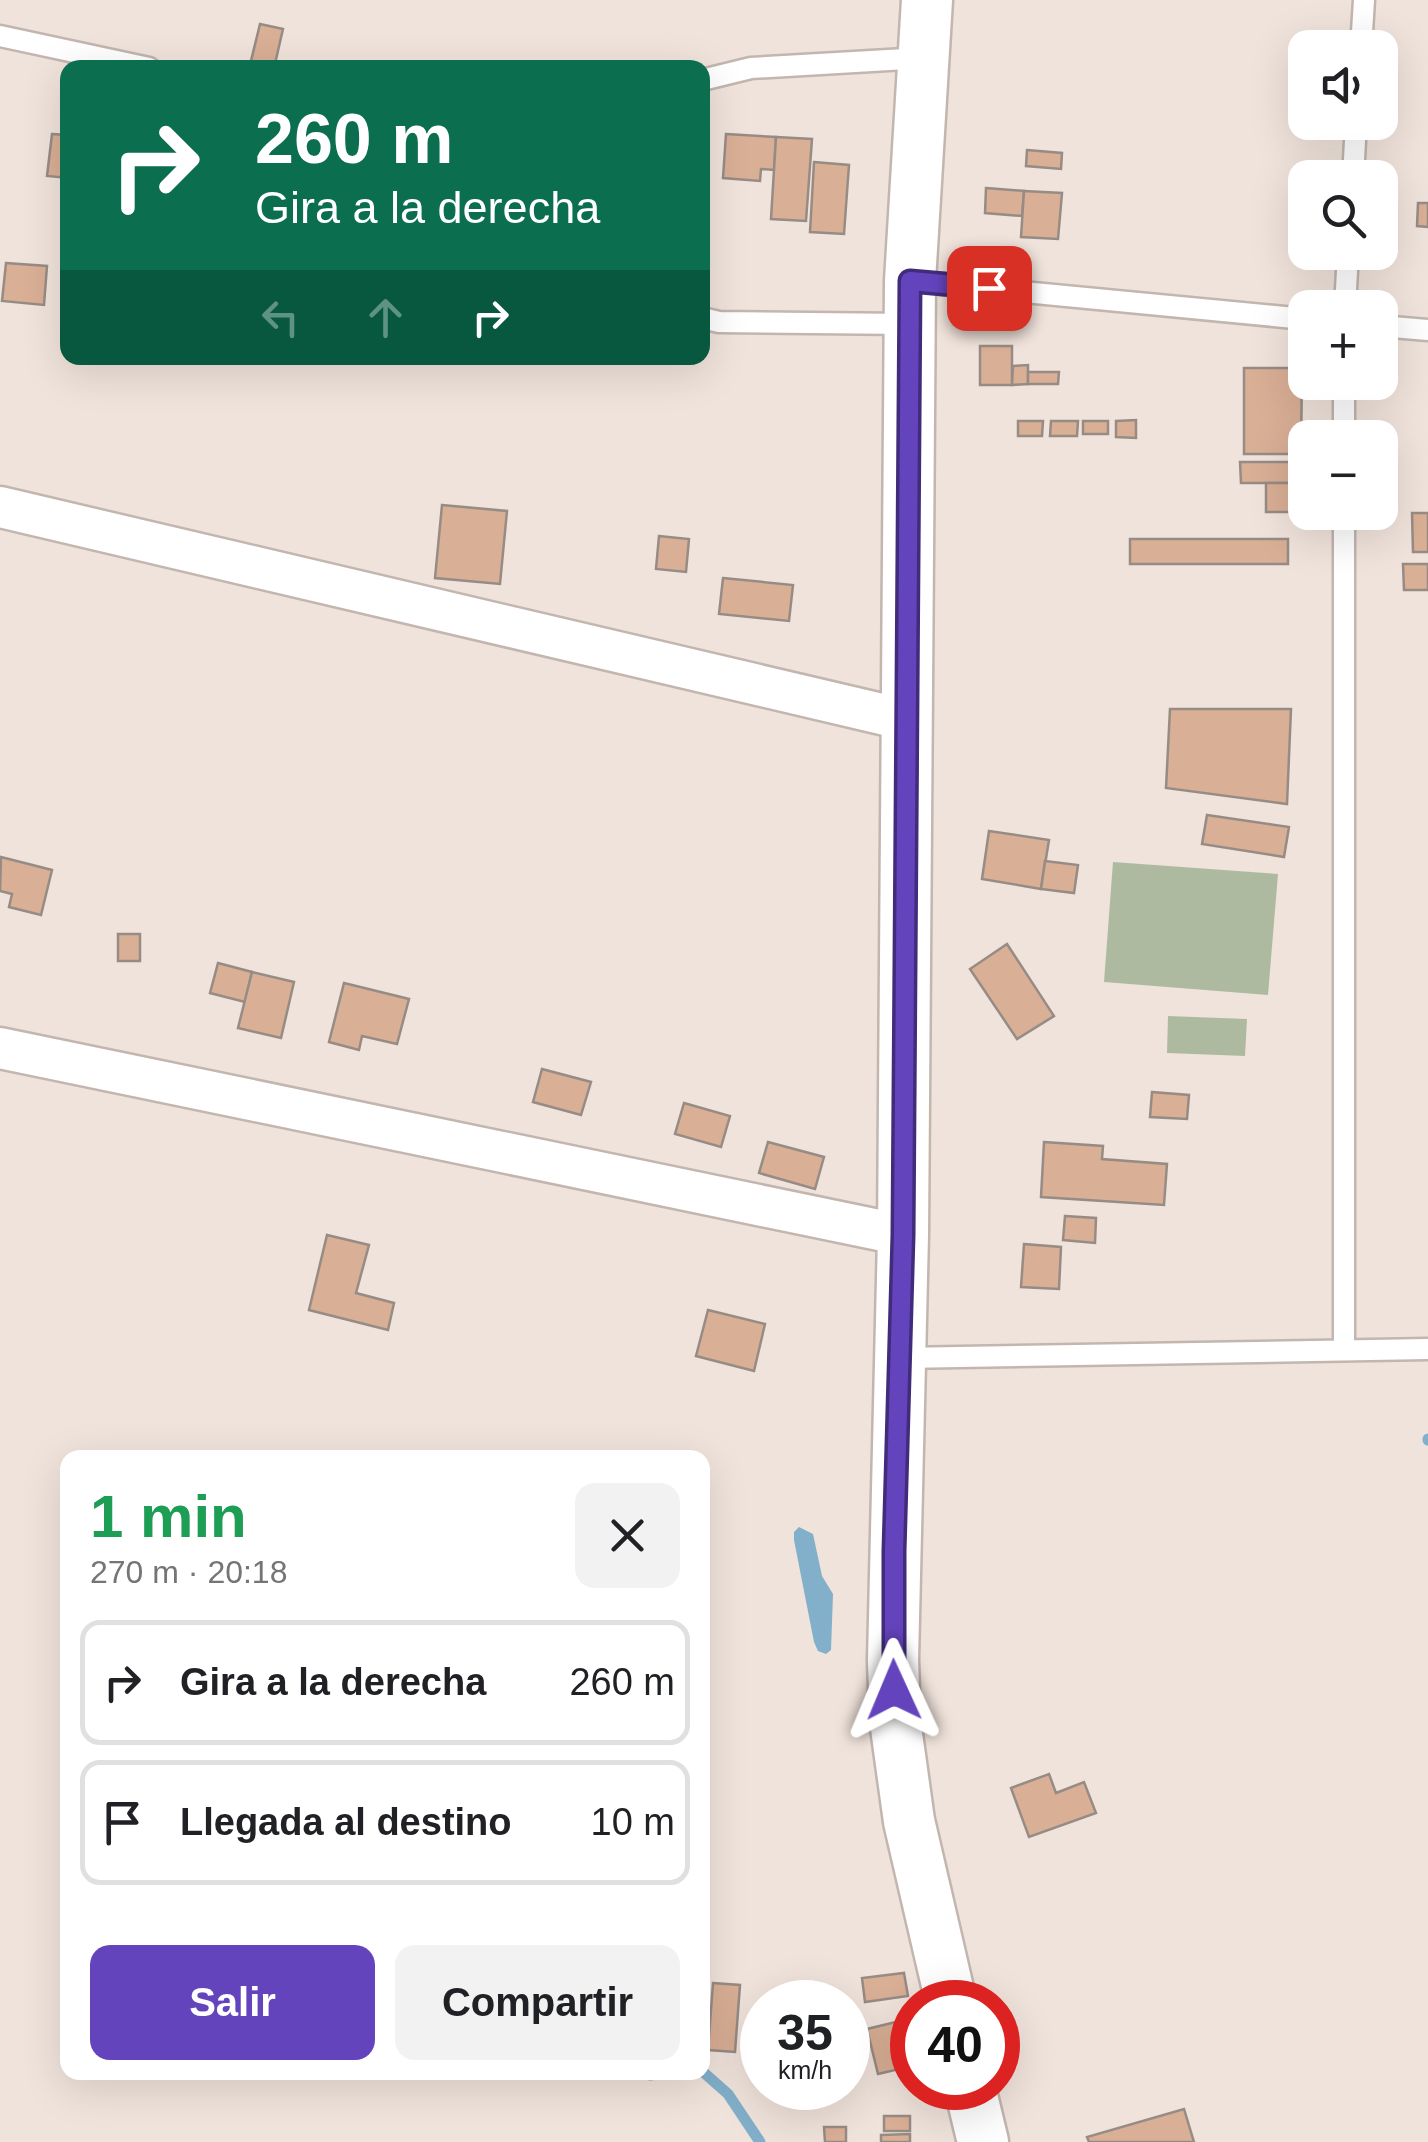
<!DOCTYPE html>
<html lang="es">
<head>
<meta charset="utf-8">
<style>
  :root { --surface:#fff; --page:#f2f2f2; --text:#202124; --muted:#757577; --line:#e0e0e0; --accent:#6444bd }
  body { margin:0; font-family:Arial,sans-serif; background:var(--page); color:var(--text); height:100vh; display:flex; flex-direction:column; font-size:38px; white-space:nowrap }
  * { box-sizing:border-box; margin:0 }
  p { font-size:32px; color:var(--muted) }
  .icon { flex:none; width:55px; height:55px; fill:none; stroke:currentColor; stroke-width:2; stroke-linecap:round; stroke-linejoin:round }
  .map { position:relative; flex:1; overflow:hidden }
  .side { position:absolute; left:60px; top:1450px; width:650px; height:630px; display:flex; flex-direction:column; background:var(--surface); border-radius:20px; box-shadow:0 10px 40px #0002 }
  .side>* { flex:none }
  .banner { position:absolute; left:60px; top:60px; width:650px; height:305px; border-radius:20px; box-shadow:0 10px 40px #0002; background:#0b6e4f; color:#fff; overflow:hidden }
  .controls { position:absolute; left:1288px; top:30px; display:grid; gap:20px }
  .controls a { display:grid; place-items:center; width:110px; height:110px; border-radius:20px; background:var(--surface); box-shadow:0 10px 40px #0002; font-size:50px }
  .speed { position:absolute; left:740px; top:1980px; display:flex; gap:20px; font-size:50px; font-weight:700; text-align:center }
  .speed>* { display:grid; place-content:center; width:130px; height:130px; border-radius:50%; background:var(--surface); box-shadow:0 10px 40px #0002; line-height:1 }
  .speed small { font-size:25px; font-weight:400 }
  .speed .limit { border:15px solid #d22; background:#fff; color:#111 }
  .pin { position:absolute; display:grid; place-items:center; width:85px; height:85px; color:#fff; margin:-42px; border-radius:20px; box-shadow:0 5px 15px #0006 }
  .me { position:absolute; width:110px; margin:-55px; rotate:359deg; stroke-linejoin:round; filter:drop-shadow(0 0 8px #0008) }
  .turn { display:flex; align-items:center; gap:35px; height:210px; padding:0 30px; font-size:45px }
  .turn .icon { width:130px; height:130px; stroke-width:2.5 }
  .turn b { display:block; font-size:70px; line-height:85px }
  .lanes { display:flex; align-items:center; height:95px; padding:0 30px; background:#0003; justify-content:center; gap:50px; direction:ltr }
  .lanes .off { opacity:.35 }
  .round { display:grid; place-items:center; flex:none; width:105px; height:105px; border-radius:20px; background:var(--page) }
  .head { display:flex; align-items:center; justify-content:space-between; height:170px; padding:0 30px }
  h1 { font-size:60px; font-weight:700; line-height:75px; color:#1e9e55 }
  .action { display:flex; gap:20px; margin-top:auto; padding:20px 30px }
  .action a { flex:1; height:115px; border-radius:20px; background:var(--accent); color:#fff; font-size:40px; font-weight:700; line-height:115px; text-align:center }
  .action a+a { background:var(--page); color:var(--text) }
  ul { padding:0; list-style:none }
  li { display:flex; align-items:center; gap:30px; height:125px; margin:0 20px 15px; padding:0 10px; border:5px solid var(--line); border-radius:20px }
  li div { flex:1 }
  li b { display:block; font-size:38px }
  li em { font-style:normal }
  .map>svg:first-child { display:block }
</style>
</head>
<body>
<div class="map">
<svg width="1428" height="2142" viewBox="0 0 1428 2142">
  <rect width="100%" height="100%" fill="#f0e3db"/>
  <g fill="#aebaa0">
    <path d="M 1113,862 L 1278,874 L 1268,995 L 1104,982 Z"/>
    <path d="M 1168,1016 L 1247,1019 L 1245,1056 L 1167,1053 Z"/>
  </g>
  <path fill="#82afc9" d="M 799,1527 L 813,1534 L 822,1576 L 833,1594 L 831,1650 L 826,1654 L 818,1651 L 814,1642 L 794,1540 L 794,1532 Z"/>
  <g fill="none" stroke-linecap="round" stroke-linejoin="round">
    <g stroke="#82afc9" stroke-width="11">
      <path d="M 1428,1439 L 1428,1440"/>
      <path d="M 702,2071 L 728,2094 L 760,2142"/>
      <path d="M 639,2072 L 650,2075 L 674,2072"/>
    </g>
  </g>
  <g fill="#d9af95" stroke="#978c85" stroke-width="2.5">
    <path d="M 260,24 L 283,29 L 274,68 L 250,65 Z"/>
    <path d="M 52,134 L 68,135 L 68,178 L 47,176 Z"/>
    <path d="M 726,134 L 776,137 L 774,170 L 761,169 L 760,181 L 723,178 Z"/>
    <path d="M 776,137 L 812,139 L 806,221 L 771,219 Z"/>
    <path d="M 1027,150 L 1062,153 L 1061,169 L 1026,166 Z"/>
    <path d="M 814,162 L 849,165 L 844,234 L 810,232 Z"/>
    <path d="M 986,188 L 1024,191 L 1022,216 L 985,213 Z"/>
    <path d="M 1024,191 L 1062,193 L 1058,239 L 1021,237 Z"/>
    <path d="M 1418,203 L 1428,203 L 1428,227 L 1417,226 Z"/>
    <path d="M 6,263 L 47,266 L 44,305 L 2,301 Z"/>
    <rect x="980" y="346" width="32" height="39"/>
    <path d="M 1028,365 L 1028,384 L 1012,385 L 1013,366 Z"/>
    <path d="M 1244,368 L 1302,368 L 1301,454 L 1244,454 Z"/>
    <path d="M 1028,372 L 1059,372 L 1058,384 L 1028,384 Z"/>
    <path d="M 1136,420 L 1136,438 L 1116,437 L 1116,421 Z"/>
    <path d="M 1018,421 L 1043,421 L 1042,436 L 1018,436 Z"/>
    <path d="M 1051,421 L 1078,421 L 1077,436 L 1050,436 Z"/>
    <rect x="1083" y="421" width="25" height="13"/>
    <path d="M 1240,462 L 1297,462 L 1297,483 L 1241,483 Z"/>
    <rect x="1266" y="483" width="31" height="29"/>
    <path d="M 442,505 L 507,511 L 500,584 L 435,578 Z"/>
    <path d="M 1412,513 L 1428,513 L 1428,552 L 1413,552 Z"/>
    <path d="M 659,536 L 689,539 L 686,572 L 656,569 Z"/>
    <rect x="1130" y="539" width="158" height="25"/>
    <path d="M 1403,564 L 1428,564 L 1428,590 L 1404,590 Z"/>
    <path d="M 723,578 L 793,585 L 789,621 L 719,614 Z"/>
    <path d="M 1170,709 L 1291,709 L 1287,804 L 1166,788 Z"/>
    <path d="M 1207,815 L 1289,827 L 1284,857 L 1202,844 Z"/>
    <path d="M 989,831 L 1049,840 L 1041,889 L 982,879 Z"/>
    <path d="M 1,857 L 52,870 L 41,915 L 9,907 L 12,894 L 0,891 Z"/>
    <path d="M 1045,861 L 1078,865 L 1074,893 L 1041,889 Z"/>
    <rect x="118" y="934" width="22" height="27"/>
    <path d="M 1007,944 L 1054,1016 L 1017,1039 L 970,969 Z"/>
    <path d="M 218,963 L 252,972 L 245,1002 L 210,993 Z"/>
    <path d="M 252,972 L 294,982 L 281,1038 L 238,1028 Z"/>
    <path d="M 344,983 L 409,999 L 397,1044 L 362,1036 L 359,1050 L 329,1042 Z"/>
    <path d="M 542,1069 L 591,1082 L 581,1115 L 533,1102 Z"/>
    <path d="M 1152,1092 L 1189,1095 L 1187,1119 L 1150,1117 Z"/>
    <path d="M 684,1103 L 730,1116 L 721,1147 L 675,1134 Z"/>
    <path d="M 768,1142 L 824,1157 L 815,1189 L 759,1173 Z"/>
    <path d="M 1044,1142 L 1103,1146 L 1102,1159 L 1167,1164 L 1164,1205 L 1041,1197 Z"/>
    <path d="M 1065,1216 L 1096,1218 L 1095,1243 L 1063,1240 Z"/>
    <path d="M 327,1235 L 369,1245 L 356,1293 L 394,1303 L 388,1330 L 309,1310 Z"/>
    <path d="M 1024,1244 L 1061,1247 L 1059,1289 L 1021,1287 Z"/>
    <path d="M 708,1310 L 765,1324 L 754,1371 L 696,1356 Z"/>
    <path d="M 1049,1774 L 1056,1793 L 1084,1782 L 1096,1813 L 1029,1837 L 1011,1788 Z"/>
    <path d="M 904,1973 L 908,1996 L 865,2002 L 862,1978 Z"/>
    <path d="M 713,1983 L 740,1985 L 735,2052 L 708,2050 Z"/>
    <path d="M 912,2018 L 912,2066 L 878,2074 L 867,2029 Z"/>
    <path d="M 1184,2109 L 1194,2142 L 1089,2142 L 1087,2137 Z"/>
    <rect x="884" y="2116" width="26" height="15"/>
    <path d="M 824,2127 L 846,2127 L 846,2142 L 825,2142 Z"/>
    <path d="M 910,2134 L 910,2142 L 881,2142 L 881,2135 Z"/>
  </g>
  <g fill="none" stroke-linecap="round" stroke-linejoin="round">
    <g stroke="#c2b6af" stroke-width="25">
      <g id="service">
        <path d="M 0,36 L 149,68"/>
        <path d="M 1361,48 L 1364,0"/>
        <path d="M 702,80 L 751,68 L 923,58"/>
        <path d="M 1353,178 L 1356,122"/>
        <path d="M 910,281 L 1305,319"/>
        <path d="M 1345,308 L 1348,252"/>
        <path d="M 702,318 L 719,322 L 909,324"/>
        <path d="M 1380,326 L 1428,330"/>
        <path d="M 1344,382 L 1344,438"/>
        <path d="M 1344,512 L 1344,1350"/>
        <path d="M 901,1358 L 1428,1349"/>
      </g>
    </g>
    <g stroke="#c2b6af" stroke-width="45">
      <g id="minor">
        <path d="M 0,507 L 907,720"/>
        <path d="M 0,1048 L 903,1235"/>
      </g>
    </g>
    <g stroke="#c2b6af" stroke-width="55">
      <g id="tertiary">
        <path d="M 927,0 L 910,281 L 903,1235 L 893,1660 L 895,1720 L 909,1821 L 951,2002"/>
        <path d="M 970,2088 L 983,2142"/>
      </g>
    </g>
    <use href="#service" stroke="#fff" stroke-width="20"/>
    <use href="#minor" stroke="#fff" stroke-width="40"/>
    <use href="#tertiary" stroke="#fff" stroke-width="50"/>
  </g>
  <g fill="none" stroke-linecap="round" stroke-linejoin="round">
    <g stroke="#412c7b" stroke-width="25">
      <path id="route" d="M 894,1690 L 894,1551 L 903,1235 L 910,281 L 989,288"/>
    </g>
    <use href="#route" stroke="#6444bd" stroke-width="18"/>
  </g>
</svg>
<div class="controls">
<a><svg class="icon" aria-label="sound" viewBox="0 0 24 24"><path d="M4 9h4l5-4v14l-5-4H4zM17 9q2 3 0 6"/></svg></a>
<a><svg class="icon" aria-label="search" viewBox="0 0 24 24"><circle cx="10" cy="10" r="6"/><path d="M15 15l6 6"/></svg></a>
<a>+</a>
<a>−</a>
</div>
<div class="speed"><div>35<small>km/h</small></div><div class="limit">40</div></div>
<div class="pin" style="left:989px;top:288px;background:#d93025"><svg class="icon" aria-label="arrive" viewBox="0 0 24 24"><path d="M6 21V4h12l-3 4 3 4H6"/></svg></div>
<svg class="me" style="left:894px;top:1690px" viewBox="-20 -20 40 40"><path d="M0-17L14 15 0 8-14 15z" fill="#6444bd" stroke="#fff" stroke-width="4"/></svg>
<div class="banner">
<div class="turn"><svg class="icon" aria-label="right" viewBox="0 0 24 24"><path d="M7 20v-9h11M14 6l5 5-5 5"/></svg><div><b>260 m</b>Gira a la derecha</div></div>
<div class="lanes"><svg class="icon off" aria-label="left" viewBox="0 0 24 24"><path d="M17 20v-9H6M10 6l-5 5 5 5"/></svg><svg class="icon off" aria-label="ahead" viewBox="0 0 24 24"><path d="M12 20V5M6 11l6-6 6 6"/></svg><svg class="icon" aria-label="right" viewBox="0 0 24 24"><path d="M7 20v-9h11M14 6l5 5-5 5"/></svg></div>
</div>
<section class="side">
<div class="head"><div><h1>1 min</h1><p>270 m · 20:18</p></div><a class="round"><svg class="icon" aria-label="close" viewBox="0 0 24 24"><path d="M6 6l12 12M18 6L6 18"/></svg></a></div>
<ul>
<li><svg class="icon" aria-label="right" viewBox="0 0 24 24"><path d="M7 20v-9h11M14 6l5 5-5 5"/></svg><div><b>Gira a la derecha</b></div><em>260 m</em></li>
<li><svg class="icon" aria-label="arrive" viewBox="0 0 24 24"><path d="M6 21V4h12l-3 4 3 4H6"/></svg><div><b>Llegada al destino</b></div><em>10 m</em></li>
</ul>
<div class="action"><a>Salir</a><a>Compartir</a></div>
</section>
</div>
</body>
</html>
